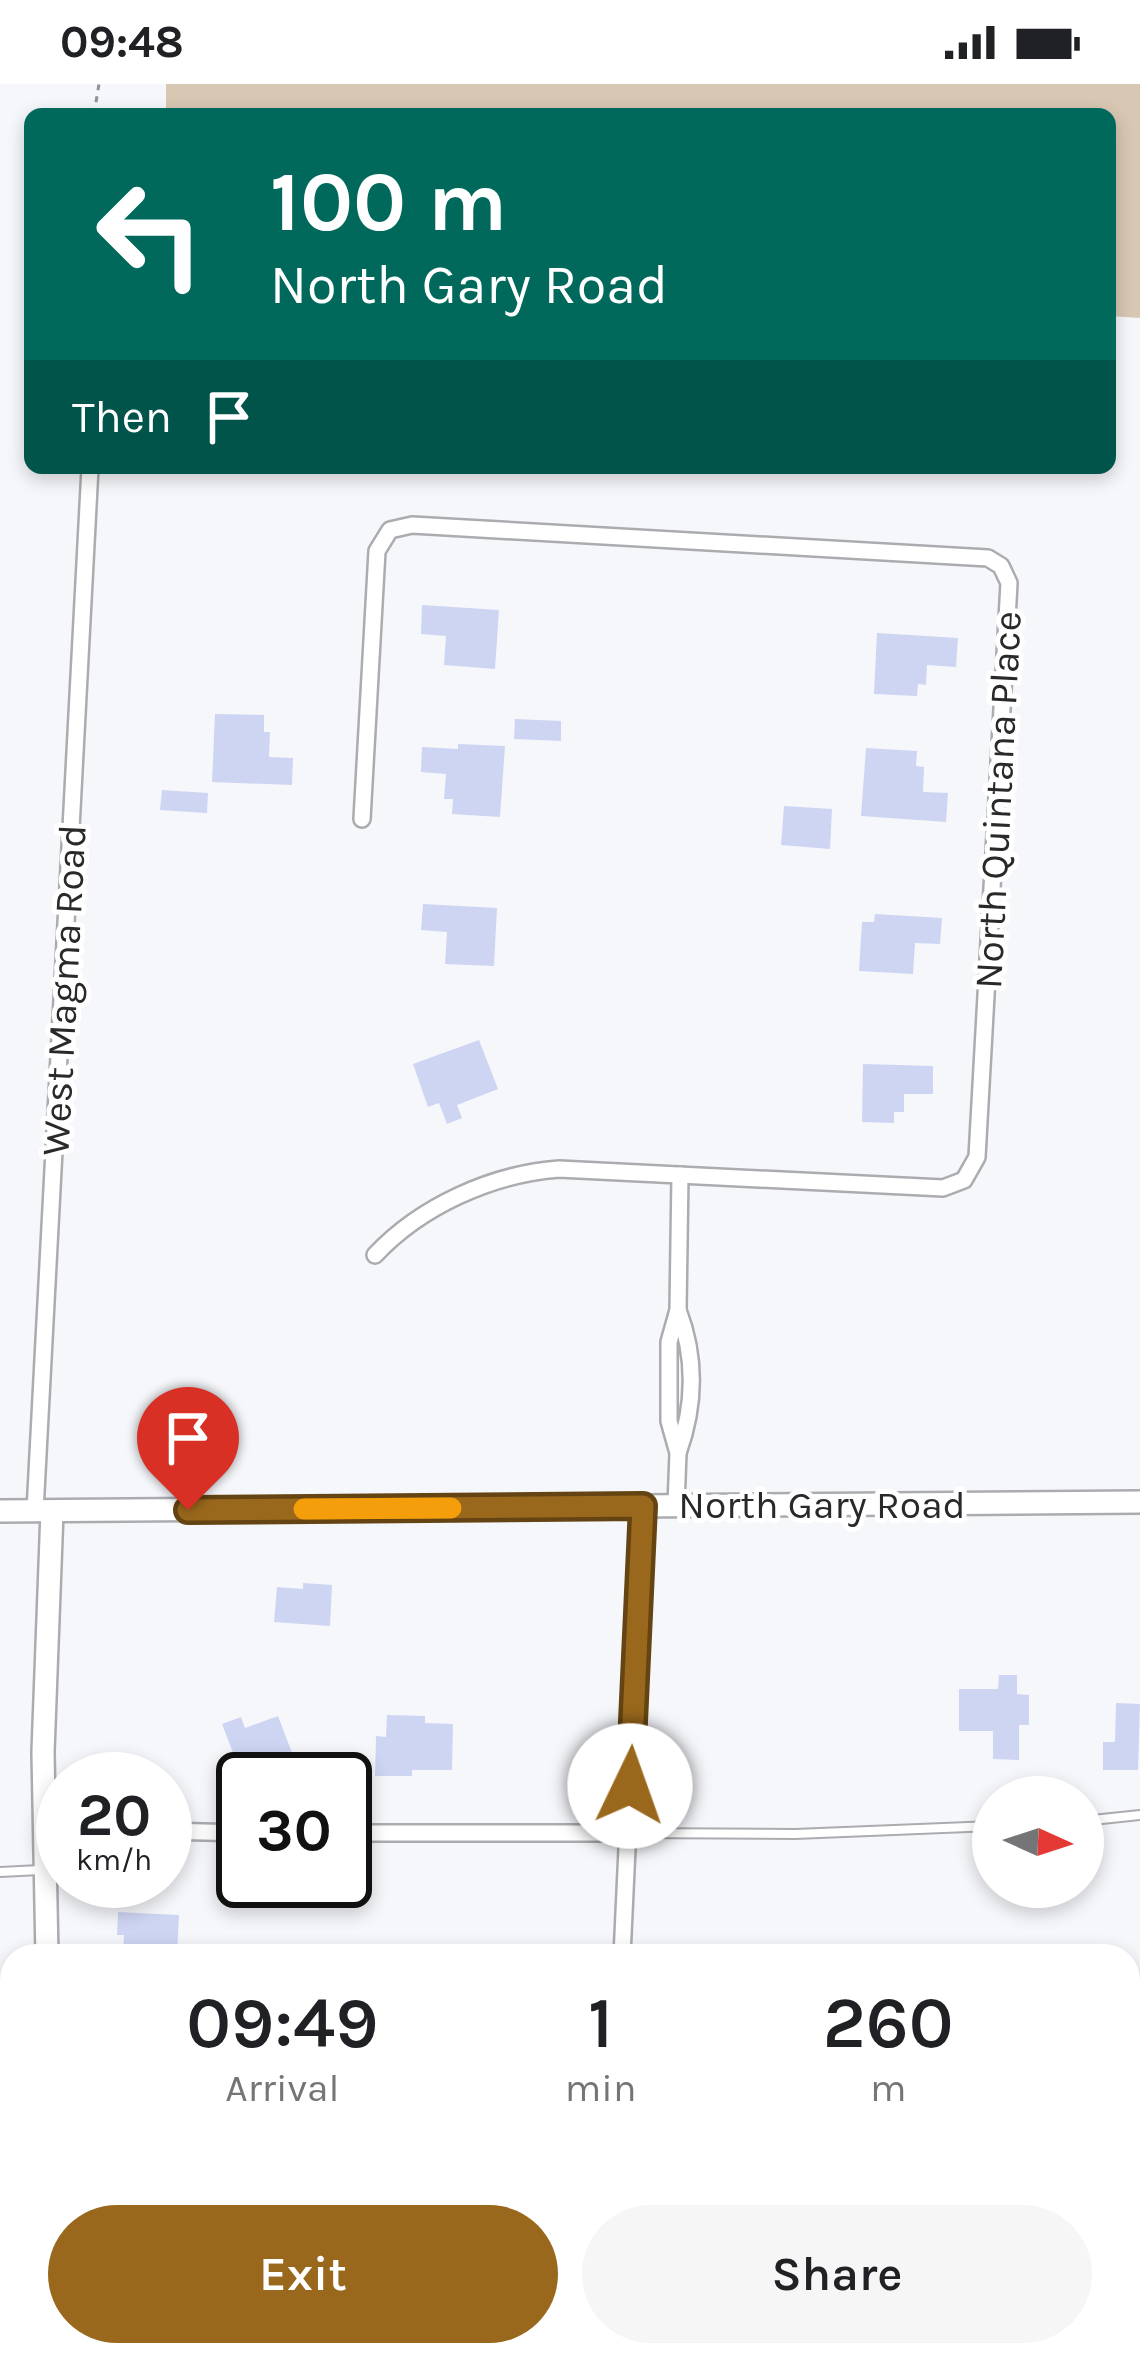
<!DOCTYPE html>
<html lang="en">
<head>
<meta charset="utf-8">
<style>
  :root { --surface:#fff; --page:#f6f6f6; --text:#202124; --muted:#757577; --accent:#9a681c }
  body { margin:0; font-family:Karla,sans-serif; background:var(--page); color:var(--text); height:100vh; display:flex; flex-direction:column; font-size:45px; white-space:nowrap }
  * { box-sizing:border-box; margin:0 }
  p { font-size:39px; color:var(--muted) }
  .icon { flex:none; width:66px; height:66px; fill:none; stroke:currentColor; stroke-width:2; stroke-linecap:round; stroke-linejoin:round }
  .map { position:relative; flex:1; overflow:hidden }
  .drawer { position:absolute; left:0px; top:1860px; width:1140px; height:423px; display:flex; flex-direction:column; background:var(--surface); border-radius:36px 36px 0 0; box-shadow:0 6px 18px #0003 }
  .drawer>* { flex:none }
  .hud { position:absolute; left:24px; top:24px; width:1092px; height:366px; border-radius:18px; box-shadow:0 6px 18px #0003; background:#00695c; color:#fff; overflow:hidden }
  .needle { width:78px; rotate:93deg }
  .controls { position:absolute; left:972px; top:1692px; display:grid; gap:24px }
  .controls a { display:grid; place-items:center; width:132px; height:132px; border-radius:50%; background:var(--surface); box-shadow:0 6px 18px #0003; font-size:60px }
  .speed { position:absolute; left:36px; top:1668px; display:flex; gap:24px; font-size:60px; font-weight:700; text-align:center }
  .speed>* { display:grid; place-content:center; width:156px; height:156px; border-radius:50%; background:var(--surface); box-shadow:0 6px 18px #0003; line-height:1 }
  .speed small { font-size:30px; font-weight:400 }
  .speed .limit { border:6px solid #111; border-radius:18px; background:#fff; color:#111 }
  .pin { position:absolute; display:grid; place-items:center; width:102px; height:102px; color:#fff; margin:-123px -51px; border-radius:50% 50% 50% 0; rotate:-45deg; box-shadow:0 0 12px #0007 }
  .pin .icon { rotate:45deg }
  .me { position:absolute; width:132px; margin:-66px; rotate:3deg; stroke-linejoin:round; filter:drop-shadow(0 0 9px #0008) }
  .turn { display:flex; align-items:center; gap:42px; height:252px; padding:0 48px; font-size:54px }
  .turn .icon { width:156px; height:156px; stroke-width:2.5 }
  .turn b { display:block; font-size:84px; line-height:102px }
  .then { display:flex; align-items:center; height:114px; padding:0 48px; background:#0003; gap:24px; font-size:45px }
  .eta { display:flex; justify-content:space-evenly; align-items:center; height:204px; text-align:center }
  .eta b { font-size:72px; font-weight:600; line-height:84px }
  .action { display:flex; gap:24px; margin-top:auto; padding:24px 48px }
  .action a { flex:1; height:138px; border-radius:72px; background:var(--accent); color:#fff; font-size:48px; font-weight:600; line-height:138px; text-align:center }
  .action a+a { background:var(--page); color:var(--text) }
  .status { display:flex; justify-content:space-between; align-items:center; height:84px; padding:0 60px; background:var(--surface); direction:ltr }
  .status svg { height:33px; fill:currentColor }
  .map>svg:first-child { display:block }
</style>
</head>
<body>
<div class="status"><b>09:48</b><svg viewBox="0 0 49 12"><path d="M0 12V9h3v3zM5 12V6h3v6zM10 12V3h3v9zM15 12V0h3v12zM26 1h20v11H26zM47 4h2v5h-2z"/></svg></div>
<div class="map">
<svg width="1140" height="2282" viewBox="0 0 1140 2282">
  <rect width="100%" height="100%" fill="#f6f7fb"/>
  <path fill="#d8c7b3" d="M 166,0 L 1140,0 L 1140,234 L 1110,232 L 1110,30 L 166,30 Z"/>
  <g fill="#ced5f3">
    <path d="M 422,521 L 499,526 L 495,585 L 444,581 L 446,552 L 421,550 Z"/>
    <path d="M 877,549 L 958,554 L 956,583 L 927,581 L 926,601 L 918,600 L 917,612 L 874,610 Z"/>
    <path d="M 215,630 L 264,631 L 264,648 L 270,648 L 269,673 L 293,674 L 292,701 L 212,698 Z"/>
    <path d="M 515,635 L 561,637 L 561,657 L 514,655 Z"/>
    <path d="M 458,660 L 505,662 L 500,733 L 452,730 L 453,715 L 444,715 L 446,690 L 421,688 L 422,663 L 458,665 Z"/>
    <path d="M 866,664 L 917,667 L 916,682 L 924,683 L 923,708 L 948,709 L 946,738 L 861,732 Z"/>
    <path d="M 162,706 L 208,709 L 207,729 L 160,726 Z"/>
    <path d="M 784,722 L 832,725 L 830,765 L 781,761 Z"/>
    <path d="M 423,820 L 497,824 L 494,882 L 445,880 L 447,848 L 421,846 Z"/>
    <path d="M 875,830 L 942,834 L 940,860 L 915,859 L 913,890 L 859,887 L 862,838 L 874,838 Z"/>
    <path d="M 479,956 L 498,1005 L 457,1021 L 462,1034 L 447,1040 L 439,1019 L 428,1023 L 413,980 Z"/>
    <path d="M 863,980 L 933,982 L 933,1010 L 904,1010 L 904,1028 L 894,1028 L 894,1039 L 862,1038 Z"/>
    <path d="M 303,1499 L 332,1501 L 330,1542 L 274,1538 L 277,1503 L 303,1505 Z"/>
    <path d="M 999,1591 L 1017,1591 L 1017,1610 L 1029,1611 L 1029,1641 L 1019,1641 L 1019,1676 L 993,1675 L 993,1647 L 959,1647 L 959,1605 L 998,1605 Z"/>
    <path d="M 1116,1619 L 1140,1620 L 1138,1686 L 1103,1686 L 1103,1658 L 1115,1658 Z"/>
    <path d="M 387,1631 L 425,1632 L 425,1639 L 453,1640 L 452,1686 L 412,1686 L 412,1692 L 375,1692 L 376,1652 L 386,1653 Z"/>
    <path d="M 278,1632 L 300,1690 L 287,1695 L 243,1695 L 222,1640 L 241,1633 L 245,1644 Z"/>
    <path d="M 118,1828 L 179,1831 L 177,1872 L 123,1872 L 124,1851 L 117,1851 Z"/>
  </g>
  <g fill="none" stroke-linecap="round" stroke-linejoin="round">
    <g stroke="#abacaf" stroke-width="12">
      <g id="lane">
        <path d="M 1083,1737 L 1140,1731"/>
        <path d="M 629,1749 L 795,1750 L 993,1742"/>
        <path d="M 0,1788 L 40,1786"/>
      </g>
    </g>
    <g stroke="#abacaf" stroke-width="20">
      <g id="street">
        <path d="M 362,735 L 377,467 L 390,446 L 412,441 L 988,474 L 1001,482 L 1009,499 L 977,1073 L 964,1096 L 943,1104 L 559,1085 C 492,1090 421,1122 375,1171"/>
        <path d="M 678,1226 C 696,1273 695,1322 678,1369"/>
        <path d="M 676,1421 L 678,1369 L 669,1337 L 669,1258 L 678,1226 L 680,1091"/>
        <path d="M 35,1427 L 90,384"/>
        <path d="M 165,1747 L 243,1749"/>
        <path d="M 345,1749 L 628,1749"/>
        <path d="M 622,1872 L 643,1422"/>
      </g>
    </g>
    <g stroke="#abacaf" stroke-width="26">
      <g id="secondary">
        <path d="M 0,1427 L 1140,1418"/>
        <path d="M 47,1872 L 43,1668 L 52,1428"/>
        <path d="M 19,2282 L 21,2271"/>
      </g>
    </g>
    <path stroke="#929295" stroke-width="3" stroke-dasharray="6 6" stroke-linecap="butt" d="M 94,30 L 99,0"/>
    <use href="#lane" stroke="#fff" stroke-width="8"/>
    <use href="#street" stroke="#fff" stroke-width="15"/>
    <use href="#secondary" stroke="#fff" stroke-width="21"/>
  </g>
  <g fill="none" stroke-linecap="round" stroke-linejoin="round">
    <g stroke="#644412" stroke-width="30">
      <path id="route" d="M 188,1426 L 643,1422 L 630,1702"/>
    </g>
    <use href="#route" stroke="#9a681c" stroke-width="21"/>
    <path stroke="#f59e0b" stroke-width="21" d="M 304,1425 L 451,1424"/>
  </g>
  <g text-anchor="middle" stroke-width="10" stroke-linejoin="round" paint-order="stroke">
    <g font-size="39" fill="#29292a" stroke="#fff">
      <text transform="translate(997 716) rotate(-87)" y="14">North Quintana Place</text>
      <text transform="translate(63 906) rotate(-87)" y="14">West Magma Road</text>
      <text x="822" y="1434">North Gary Road</text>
    </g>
  </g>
</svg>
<div class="controls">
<a><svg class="needle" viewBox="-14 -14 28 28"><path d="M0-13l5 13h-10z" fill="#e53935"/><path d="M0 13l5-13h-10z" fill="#757577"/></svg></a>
</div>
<div class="speed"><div>20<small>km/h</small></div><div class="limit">30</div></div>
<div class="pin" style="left:188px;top:1426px;background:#d93025"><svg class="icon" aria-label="arrive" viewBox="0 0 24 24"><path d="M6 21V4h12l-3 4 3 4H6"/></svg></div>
<svg class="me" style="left:630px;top:1702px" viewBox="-20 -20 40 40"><circle r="19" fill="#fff"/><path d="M0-13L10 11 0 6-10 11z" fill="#9a681c"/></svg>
<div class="hud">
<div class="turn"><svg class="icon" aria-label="left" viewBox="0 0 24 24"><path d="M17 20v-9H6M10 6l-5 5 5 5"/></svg><div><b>100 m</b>North Gary Road</div></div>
<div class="then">Then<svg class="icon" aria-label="arrive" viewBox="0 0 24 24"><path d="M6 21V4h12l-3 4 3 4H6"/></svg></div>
</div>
<section class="drawer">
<div class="eta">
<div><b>09:49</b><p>Arrival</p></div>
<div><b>1</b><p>min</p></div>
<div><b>260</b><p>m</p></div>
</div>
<div class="action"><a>Exit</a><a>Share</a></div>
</section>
</div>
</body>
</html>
